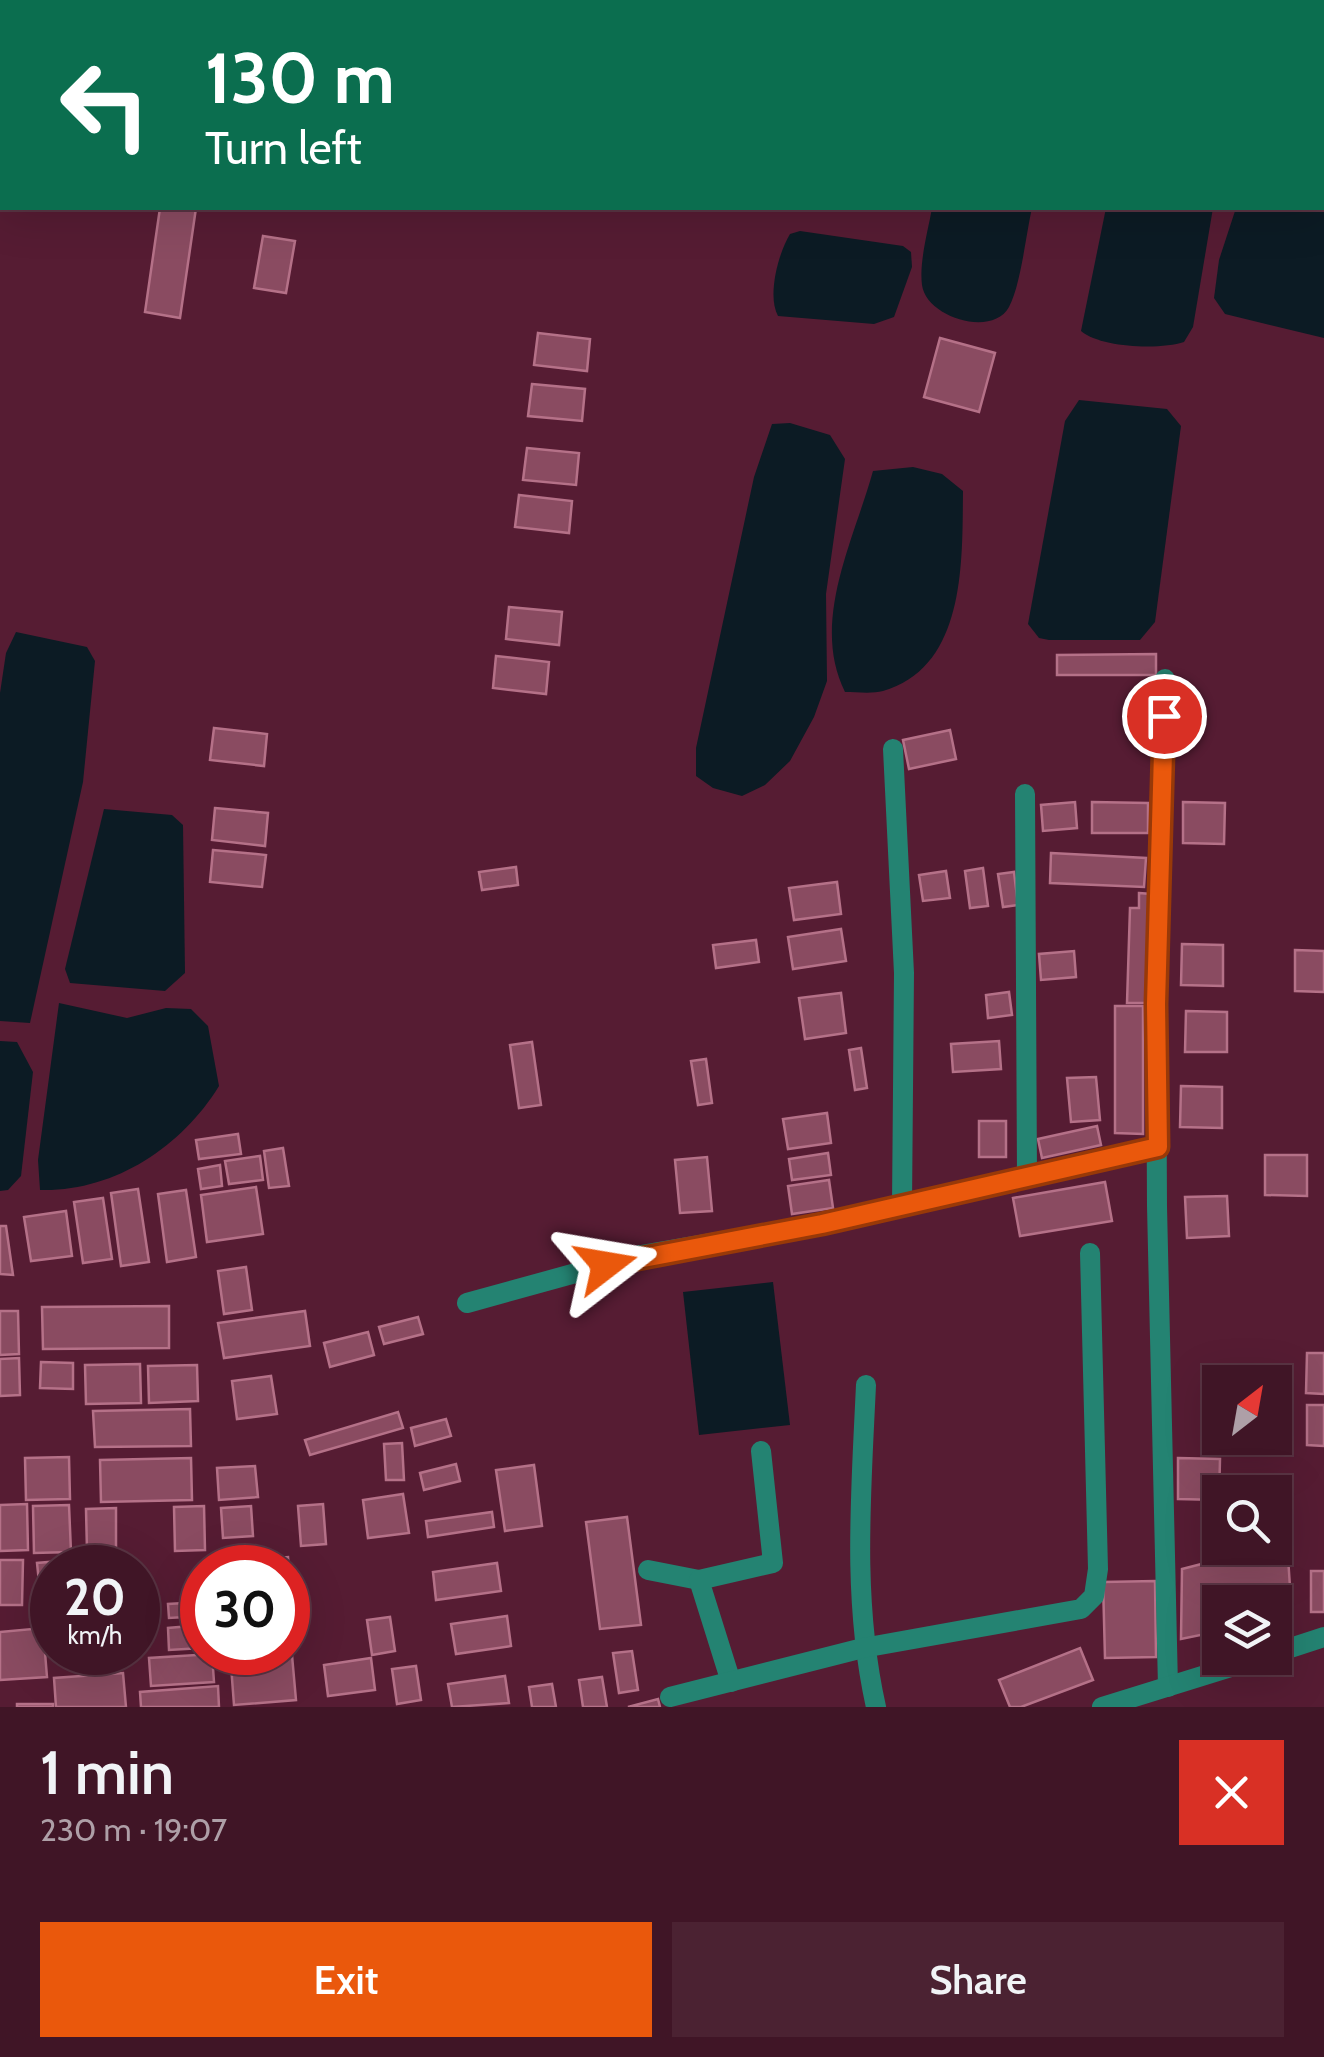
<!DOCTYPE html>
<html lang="en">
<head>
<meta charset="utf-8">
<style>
  :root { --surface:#401526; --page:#4b2232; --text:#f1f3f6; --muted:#ae9fa7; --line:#593443; --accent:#ea580c }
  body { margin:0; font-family:Cabin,sans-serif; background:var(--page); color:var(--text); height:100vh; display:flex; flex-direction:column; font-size:38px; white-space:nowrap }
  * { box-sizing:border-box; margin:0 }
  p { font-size:32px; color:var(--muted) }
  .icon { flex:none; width:55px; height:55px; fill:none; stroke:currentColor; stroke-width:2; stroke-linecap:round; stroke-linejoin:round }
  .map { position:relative; height:1707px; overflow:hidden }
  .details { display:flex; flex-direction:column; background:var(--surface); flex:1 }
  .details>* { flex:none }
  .top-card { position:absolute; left:0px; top:0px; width:1325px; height:210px; box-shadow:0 10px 40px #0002,0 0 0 2px var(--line); background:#0b6e4f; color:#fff; overflow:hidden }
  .needle { width:65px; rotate:31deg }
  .tools { position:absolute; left:1202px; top:1365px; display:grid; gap:20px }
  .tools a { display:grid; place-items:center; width:90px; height:90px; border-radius:0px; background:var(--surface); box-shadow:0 10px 40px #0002,0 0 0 2px var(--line); font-size:50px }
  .speed { position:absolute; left:30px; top:1545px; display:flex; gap:20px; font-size:50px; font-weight:700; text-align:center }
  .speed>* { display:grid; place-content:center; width:130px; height:130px; border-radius:50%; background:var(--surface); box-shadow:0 10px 40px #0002,0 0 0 2px var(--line); line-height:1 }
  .speed small { font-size:25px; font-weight:400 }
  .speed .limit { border:15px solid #d22; background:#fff; color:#111 }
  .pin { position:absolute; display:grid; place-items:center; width:85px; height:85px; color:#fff; margin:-42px; border:5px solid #fff; border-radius:50%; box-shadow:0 2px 10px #0007 }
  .me { position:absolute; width:110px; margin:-55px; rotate:76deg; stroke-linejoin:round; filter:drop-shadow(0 0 8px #0008) }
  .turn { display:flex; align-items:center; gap:35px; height:210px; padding:0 40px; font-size:45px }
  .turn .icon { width:130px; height:130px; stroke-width:2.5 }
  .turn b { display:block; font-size:70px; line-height:85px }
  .round { display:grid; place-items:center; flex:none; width:105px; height:105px; border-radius:0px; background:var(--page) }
  .head { display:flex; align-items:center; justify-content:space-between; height:170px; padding:0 40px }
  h1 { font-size:60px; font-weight:600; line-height:75px }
  .action { display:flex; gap:20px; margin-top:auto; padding:20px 40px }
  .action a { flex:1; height:115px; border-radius:0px; background:var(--accent); color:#fff; font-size:40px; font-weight:600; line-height:115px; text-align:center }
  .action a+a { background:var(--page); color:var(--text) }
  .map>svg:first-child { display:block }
</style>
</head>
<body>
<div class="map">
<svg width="1324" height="1707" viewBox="0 0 1324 1707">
  <rect width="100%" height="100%" fill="#561c33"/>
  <g fill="#0c1b24">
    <path d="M 932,208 L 1032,208 C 1026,234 1021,284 1009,307 C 992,338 926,317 922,285 C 919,262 928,231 932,208 Z"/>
    <path d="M 1106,208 L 1213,208 L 1193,327 L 1184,342 C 1160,350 1101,348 1081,331 Z"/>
    <path d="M 1236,208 L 1324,208 L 1324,338 L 1225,314 L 1214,298 L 1219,260 Z"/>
    <path d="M 800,231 L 903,246 L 911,252 L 912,267 L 894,317 L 874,324 L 778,316 C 767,296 778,254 790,234 Z"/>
    <path d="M 1079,400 L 1167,409 L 1181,426 L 1155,622 L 1140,640 L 1049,640 L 1039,638 L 1028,624 L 1065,421 Z"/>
    <path d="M 790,423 L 830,435 L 845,459 L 826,594 L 827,681 L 814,717 L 790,761 L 765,785 L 742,796 L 713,788 L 696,776 L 696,748 L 754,477 L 772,424 Z"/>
    <path d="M 913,467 L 942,474 L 963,491 C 962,559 967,667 883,691 C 872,694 856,692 845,692 C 810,622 854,540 873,471 Z"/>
    <path d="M 16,632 L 87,647 L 95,661 L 83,782 L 30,1023 L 0,1021 L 0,693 L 6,653 Z"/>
    <path d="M 104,809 L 172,815 L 183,825 L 185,973 L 165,991 L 70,983 L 65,969 Z"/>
    <path d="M 59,1003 L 127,1018 L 166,1008 L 191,1009 L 208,1026 L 219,1086 C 181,1148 113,1192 40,1190 L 38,1160 Z"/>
    <path d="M 0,1041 L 17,1042 L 33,1072 L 21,1176 L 8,1190 L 0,1191 Z"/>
    <path d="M 773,1282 L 790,1425 L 699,1435 L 683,1292 Z"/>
  </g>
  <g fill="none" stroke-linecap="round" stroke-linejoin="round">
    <g stroke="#0c1b24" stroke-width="30">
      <path d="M 833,0 L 846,2"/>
      <path d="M 1322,93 L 1324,94"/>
    </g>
  </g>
  <g fill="#8a4b61" stroke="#b57188" stroke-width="2.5">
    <path d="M 322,0 L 399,0 L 321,2 Z"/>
    <path d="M 561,0 L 629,0 L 628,2 Z"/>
    <path d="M 160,208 L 196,208 L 180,318 L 145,312 Z"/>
    <path d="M 263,236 L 295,241 L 286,293 L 254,288 Z"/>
    <path d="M 538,333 L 590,339 L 587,371 L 534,365 Z"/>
    <path d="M 940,338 L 995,353 L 979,412 L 924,397 Z"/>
    <path d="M 532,384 L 585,389 L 582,421 L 528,416 Z"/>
    <path d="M 527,448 L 579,453 L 576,485 L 523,480 Z"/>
    <path d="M 519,495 L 572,501 L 569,533 L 515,527 Z"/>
    <path d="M 509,607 L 562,612 L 559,645 L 506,639 Z"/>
    <path d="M 1156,654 L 1156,675 L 1057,675 L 1057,655 Z"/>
    <path d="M 496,656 L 549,662 L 546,694 L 493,688 Z"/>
    <path d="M 214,728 L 267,734 L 264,766 L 210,760 Z"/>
    <path d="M 950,730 L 956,759 L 909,769 L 903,740 Z"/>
    <path d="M 1075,802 L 1077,828 L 1043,831 L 1041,805 Z"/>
    <path d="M 1092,802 L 1148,803 L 1148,833 L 1092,833 Z"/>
    <path d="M 1183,802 L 1225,803 L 1224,844 L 1183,843 Z"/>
    <path d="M 215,808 L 268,813 L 265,846 L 212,840 Z"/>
    <path d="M 213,850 L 266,855 L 262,887 L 210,882 Z"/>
    <path d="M 1051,853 L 1146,858 L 1144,887 L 1050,883 Z"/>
    <path d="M 516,867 L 518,885 L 482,890 L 479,872 Z"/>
    <path d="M 983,868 L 988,906 L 970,908 L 965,871 Z"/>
    <path d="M 946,871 L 950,898 L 923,901 L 919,875 Z"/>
    <path d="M 1014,872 L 1018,905 L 1003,907 L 998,874 Z"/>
    <path d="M 837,882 L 841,914 L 794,920 L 789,888 Z"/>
    <path d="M 1139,893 L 1151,894 L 1147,1003 L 1127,1003 L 1130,908 L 1139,908 Z"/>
    <path d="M 841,929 L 846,961 L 793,969 L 788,937 Z"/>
    <path d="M 756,940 L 759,962 L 716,968 L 713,945 Z"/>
    <path d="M 1182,944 L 1223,945 L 1223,986 L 1181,985 Z"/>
    <path d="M 1295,950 L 1324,951 L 1324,992 L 1295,991 Z"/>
    <path d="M 1074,951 L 1076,977 L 1041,980 L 1039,954 Z"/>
    <path d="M 1009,992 L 1012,1015 L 988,1018 L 986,995 Z"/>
    <path d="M 841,993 L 846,1033 L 805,1039 L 799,998 Z"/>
    <path d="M 1115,1006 L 1143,1006 L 1143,1134 L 1115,1133 Z"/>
    <path d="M 1186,1011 L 1227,1012 L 1227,1052 L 1185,1052 Z"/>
    <path d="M 999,1041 L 1001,1069 L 953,1072 L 951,1044 Z"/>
    <path d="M 532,1042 L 541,1105 L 519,1108 L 510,1045 Z"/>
    <path d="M 861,1048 L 867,1088 L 855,1090 L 849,1050 Z"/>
    <path d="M 706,1059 L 712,1103 L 698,1105 L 691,1061 Z"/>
    <path d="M 1096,1077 L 1100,1120 L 1071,1122 L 1067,1078 Z"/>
    <path d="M 1181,1086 L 1222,1087 L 1222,1128 L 1180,1127 Z"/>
    <path d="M 827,1113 L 831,1143 L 788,1149 L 783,1119 Z"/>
    <rect x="979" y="1121" width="27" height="36"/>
    <path d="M 1097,1126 L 1101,1145 L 1042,1158 L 1038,1139 Z"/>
    <path d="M 238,1134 L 241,1154 L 199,1159 L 196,1140 Z"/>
    <path d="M 283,1148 L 289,1186 L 269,1188 L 264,1151 Z"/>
    <path d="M 828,1153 L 831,1175 L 792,1180 L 789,1159 Z"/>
    <path d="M 1265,1155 L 1307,1155 L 1307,1196 L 1265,1195 Z"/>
    <path d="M 260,1156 L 263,1180 L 229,1184 L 225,1161 Z"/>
    <path d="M 707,1157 L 712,1211 L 680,1213 L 675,1160 Z"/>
    <path d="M 220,1165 L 222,1186 L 201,1189 L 198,1169 Z"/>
    <path d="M 829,1180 L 833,1208 L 792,1214 L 788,1186 Z"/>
    <path d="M 1105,1182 L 1112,1221 L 1020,1236 L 1013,1198 Z"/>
    <path d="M 256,1187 L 263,1234 L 207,1242 L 201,1195 Z"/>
    <path d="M 138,1189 L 149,1262 L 121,1266 L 111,1193 Z"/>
    <path d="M 186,1190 L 196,1257 L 167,1262 L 158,1194 Z"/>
    <path d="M 1227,1196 L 1229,1236 L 1187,1238 L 1185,1197 Z"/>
    <path d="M 103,1198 L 112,1259 L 83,1263 L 74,1202 Z"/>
    <path d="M 66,1211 L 72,1256 L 31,1261 L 24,1217 Z"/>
    <path d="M 0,1226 L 6,1226 L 13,1275 L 0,1274 Z"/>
    <path d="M 246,1267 L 252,1310 L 224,1314 L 218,1271 Z"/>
    <path d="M 169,1306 L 169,1348 L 43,1349 L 42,1307 Z"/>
    <path d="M 0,1311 L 18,1311 L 19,1354 L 0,1355 Z"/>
    <path d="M 305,1311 L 310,1346 L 224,1358 L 218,1323 Z"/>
    <path d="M 418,1317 L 423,1334 L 384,1344 L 379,1327 Z"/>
    <path d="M 368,1332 L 374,1355 L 330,1367 L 324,1343 Z"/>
    <path d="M 1307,1353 L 1324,1353 L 1324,1394 L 1306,1393 Z"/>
    <path d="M 19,1358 L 20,1395 L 0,1396 L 0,1359 Z"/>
    <path d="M 41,1362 L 73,1363 L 73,1389 L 40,1388 Z"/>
    <path d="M 140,1364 L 141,1403 L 86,1404 L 85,1365 Z"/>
    <path d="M 197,1365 L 198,1401 L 149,1403 L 148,1366 Z"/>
    <path d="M 271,1376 L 277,1414 L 237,1419 L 232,1381 Z"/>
    <path d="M 1307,1405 L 1324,1405 L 1324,1446 L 1307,1445 Z"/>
    <path d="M 190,1409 L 191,1446 L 95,1447 L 93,1411 Z"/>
    <path d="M 398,1412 L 403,1428 L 310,1455 L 305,1440 Z"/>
    <path d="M 446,1419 L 451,1436 L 415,1446 L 411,1428 Z"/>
    <path d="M 402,1443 L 404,1480 L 386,1480 L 384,1444 Z"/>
    <path d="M 69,1457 L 70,1499 L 26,1500 L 25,1458 Z"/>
    <path d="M 191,1458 L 192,1500 L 101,1502 L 100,1460 Z"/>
    <path d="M 1178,1458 L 1220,1459 L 1219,1500 L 1178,1499 Z"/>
    <path d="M 456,1464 L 460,1481 L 424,1490 L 420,1473 Z"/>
    <path d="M 534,1465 L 542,1526 L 505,1531 L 496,1470 Z"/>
    <path d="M 255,1466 L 258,1497 L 219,1500 L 217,1468 Z"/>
    <path d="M 403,1494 L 409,1533 L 368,1538 L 363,1500 Z"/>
    <path d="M 27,1504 L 28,1550 L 0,1551 L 0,1505 Z"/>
    <path d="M 323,1504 L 326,1544 L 301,1546 L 298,1506 Z"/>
    <path d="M 69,1505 L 71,1552 L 34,1553 L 33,1506 Z"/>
    <path d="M 204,1506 L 205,1550 L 175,1551 L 174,1507 Z"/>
    <path d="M 251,1506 L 253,1536 L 223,1538 L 221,1508 Z"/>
    <path d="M 116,1508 L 116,1551 L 87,1551 L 86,1509 Z"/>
    <path d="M 492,1512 L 494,1527 L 428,1537 L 426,1521 Z"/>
    <path d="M 627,1517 L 641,1625 L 600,1629 L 586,1522 Z"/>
    <path d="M 1287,1542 L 1292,1617 L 1275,1620 L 1275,1602 L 1220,1602 L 1220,1631 L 1181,1639 L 1182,1569 Z"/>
    <path d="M 288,1557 L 291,1596 L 288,1568 L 225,1568 L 224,1562 Z"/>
    <path d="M 0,1560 L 23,1560 L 22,1605 L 0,1605 Z"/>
    <path d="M 71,1560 L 71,1568 L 52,1568 L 52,1591 L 40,1592 L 37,1563 Z"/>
    <path d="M 497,1563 L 501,1591 L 436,1600 L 433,1572 Z"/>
    <rect x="1311" y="1571" width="13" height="41"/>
    <path d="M 1155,1581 L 1156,1657 L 1105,1658 L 1103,1582 Z"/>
    <path d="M 202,1602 L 202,1616 L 169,1618 L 168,1604 Z"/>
    <path d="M 294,1604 L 296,1634 L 288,1635 L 288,1605 Z"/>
    <path d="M 507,1616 L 511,1646 L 456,1654 L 451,1624 Z"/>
    <path d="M 390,1617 L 395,1651 L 372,1655 L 367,1620 Z"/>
    <path d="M 202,1625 L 202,1648 L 169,1650 L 168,1628 Z"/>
    <path d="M 43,1628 L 47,1677 L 0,1680 L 0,1632 Z"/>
    <path d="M 288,1644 L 291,1644 L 296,1700 L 234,1705 L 230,1652 L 288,1652 Z"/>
    <path d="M 1080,1648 L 1093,1680 L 1021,1707 L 1010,1707 L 999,1680 Z"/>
    <path d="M 632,1651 L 638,1690 L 619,1693 L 613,1653 Z"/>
    <path d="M 212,1654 L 214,1682 L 151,1686 L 149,1658 Z"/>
    <path d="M 371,1658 L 375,1690 L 328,1696 L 324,1665 Z"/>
    <path d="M 416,1666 L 421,1700 L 397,1704 L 392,1669 Z"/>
    <path d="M 123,1673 L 126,1707 L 56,1707 L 54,1678 Z"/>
    <path d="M 505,1676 L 509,1703 L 452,1707 L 448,1684 Z"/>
    <path d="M 602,1677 L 607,1707 L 583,1707 L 579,1680 Z"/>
    <path d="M 552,1684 L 556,1707 L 532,1707 L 529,1687 Z"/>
    <path d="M 218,1686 L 219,1707 L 141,1707 L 140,1692 Z"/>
    <path d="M 658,1699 L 660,1707 L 628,1707 Z"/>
    <rect x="17" y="1704" width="36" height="3"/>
  </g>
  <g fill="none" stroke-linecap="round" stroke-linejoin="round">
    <g stroke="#248372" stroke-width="20">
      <path d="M 512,0 L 526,2"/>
      <path d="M 1279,2 L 1279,0"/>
      <path d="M 1322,126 L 1324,126"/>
      <path d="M 1165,679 L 1156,1004 L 1157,1206 L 1168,1687"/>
      <path d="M 893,749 L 904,973 L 902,1206"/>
      <path d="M 1025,794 L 1027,1176"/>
      <path d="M 467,1303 L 641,1255 L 822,1224 L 1158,1147"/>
      <path d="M 866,1385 C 861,1494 852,1600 876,1707"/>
      <path d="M 648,1570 L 699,1580"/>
      <path d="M 1275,1653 L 1324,1637"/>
      <path d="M 731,1682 L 699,1580 L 773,1563 L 761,1451"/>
      <path d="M 670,1697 L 863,1648 L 1081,1609 L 1094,1596 L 1098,1569 L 1090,1253"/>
      <path d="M 1102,1707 L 1260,1658"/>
    </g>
  </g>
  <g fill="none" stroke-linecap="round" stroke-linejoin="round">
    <g stroke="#983908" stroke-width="25">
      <path id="route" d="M 606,1265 L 822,1224 L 1158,1147 L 1156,1004 L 1164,716"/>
    </g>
    <use href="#route" stroke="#ea580c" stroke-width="18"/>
  </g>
</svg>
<div class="tools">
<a><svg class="needle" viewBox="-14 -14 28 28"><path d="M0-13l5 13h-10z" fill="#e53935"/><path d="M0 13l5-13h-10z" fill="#ae9fa7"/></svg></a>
<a><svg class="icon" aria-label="search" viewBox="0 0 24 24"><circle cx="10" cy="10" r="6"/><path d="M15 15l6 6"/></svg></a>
<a><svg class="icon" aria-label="layers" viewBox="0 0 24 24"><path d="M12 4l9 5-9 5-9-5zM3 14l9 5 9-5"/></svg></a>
</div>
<div class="speed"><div>20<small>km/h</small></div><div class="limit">30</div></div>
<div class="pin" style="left:1164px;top:716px;background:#d93025"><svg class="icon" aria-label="arrive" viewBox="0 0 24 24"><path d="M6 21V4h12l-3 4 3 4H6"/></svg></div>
<svg class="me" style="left:606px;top:1265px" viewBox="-20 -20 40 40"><path d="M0-17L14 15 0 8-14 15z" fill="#ea580c" stroke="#fff" stroke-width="4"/></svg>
<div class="top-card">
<div class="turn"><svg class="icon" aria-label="left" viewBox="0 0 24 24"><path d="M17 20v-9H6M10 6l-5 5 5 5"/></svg><div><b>130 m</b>Turn left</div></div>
</div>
</div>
<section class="details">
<div class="head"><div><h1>1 min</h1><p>230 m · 19:07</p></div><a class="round" style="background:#d93025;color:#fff"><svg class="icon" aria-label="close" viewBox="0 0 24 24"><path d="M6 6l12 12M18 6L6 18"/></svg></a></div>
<div class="action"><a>Exit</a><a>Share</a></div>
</section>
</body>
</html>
